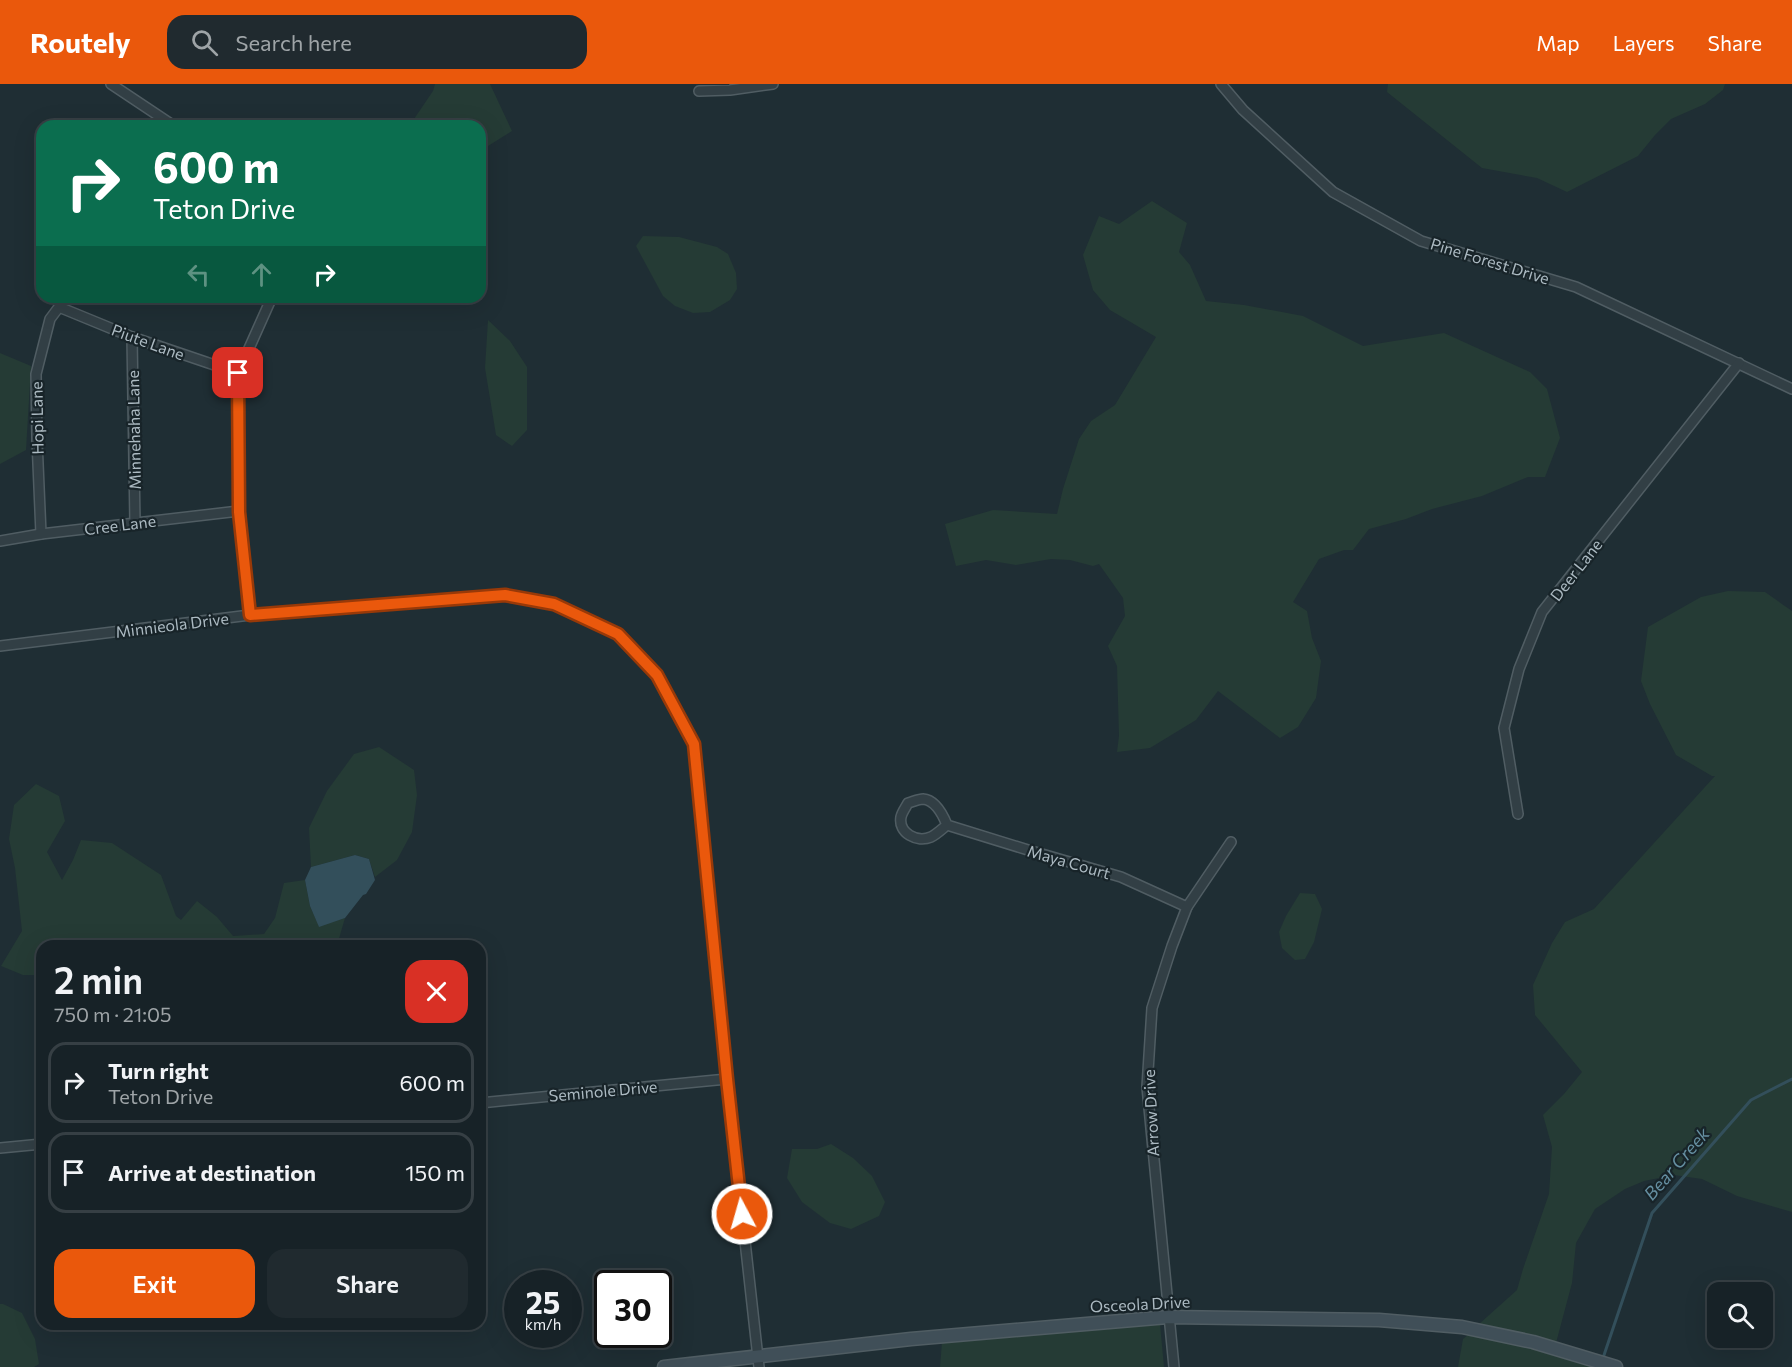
<!DOCTYPE html>
<html lang="en">
<head>
<meta charset="utf-8">
<style>
  :root { --surface:#172227; --page:#202a2f; --text:#f1f3f6; --muted:#9ea4a7; --line:#363f44; --accent:#ea580c }
  body { margin:0; font-family:Commissioner,sans-serif; background:var(--page); color:var(--text); height:100vh; display:flex; flex-direction:column; font-size:22px; white-space:nowrap }
  * { box-sizing:border-box; margin:0 }
  p { font-size:20px; color:var(--muted) }
  .icon { flex:none; width:33px; height:33px; fill:none; stroke:currentColor; stroke-width:2; stroke-linecap:round; stroke-linejoin:round }
  .map { position:relative; flex:1; overflow:hidden }
  .sheet { position:absolute; left:36px; top:856px; width:450px; height:390px; display:flex; flex-direction:column; background:var(--surface); border-radius:18px; box-shadow:0 6px 24px #0002,0 0 0 2px var(--line) }
  .sheet>* { flex:none }
  .guide { position:absolute; left:36px; top:36px; width:450px; height:183px; border-radius:18px; box-shadow:0 6px 24px #0002,0 0 0 2px var(--line); background:#0b6e4f; color:#fff; overflow:hidden }
  .buttons { position:absolute; left:1707px; top:1198px; display:grid; gap:12px }
  .buttons a { display:grid; place-items:center; width:66px; height:66px; border-radius:12px; background:var(--surface); box-shadow:0 6px 24px #0002,0 0 0 2px var(--line); font-size:30px }
  .speed { position:absolute; left:504px; top:1186px; display:flex; gap:12px; font-size:30px; font-weight:700; text-align:center }
  .speed>* { display:grid; place-content:center; width:78px; height:78px; border-radius:50%; background:var(--surface); box-shadow:0 6px 24px #0002,0 0 0 2px var(--line); line-height:1 }
  .speed small { font-size:15px; font-weight:400 }
  .speed .limit { border:3px solid #111; border-radius:9px; background:#fff; color:#111 }
  .pin { position:absolute; display:grid; place-items:center; width:51px; height:51px; color:#fff; margin:-26px; border-radius:12px; box-shadow:0 3px 9px #0006 }
  .me { position:absolute; width:66px; margin:-33px; rotate:354deg; stroke-linejoin:round; filter:drop-shadow(0 0 4px #0008) }
  .turn { display:flex; align-items:center; gap:21px; height:126px; padding:0 18px; font-size:27px }
  .turn .icon { width:78px; height:78px; stroke-width:2.5 }
  .turn b { display:block; font-size:42px; line-height:51px }
  .lanes { display:flex; align-items:center; height:57px; padding:0 18px; background:#0003; justify-content:center; gap:30px; direction:ltr }
  .lanes .off { opacity:.35 }
  .round { display:grid; place-items:center; flex:none; width:63px; height:63px; border-radius:18px; background:var(--page) }
  .overview { display:flex; align-items:center; justify-content:space-between; height:102px; padding:0 18px }
  h1 { font-size:36px; font-weight:600; line-height:45px }
  .action { display:flex; gap:12px; margin-top:auto; padding:12px 18px }
  .action a { flex:1; height:69px; border-radius:18px; background:var(--accent); color:#fff; font-size:24px; font-weight:600; line-height:69px; text-align:center }
  .action a+a { background:var(--page); color:var(--text) }
  ul { padding:0; list-style:none }
  li { display:flex; align-items:center; gap:18px; height:81px; margin:0 12px 9px; padding:0 6px; border:3px solid var(--line); border-radius:18px }
  li div { flex:1 }
  li b { display:block; font-size:22px }
  li em { font-style:normal }
  header { display:flex; align-items:center; gap:36px; box-sizing:border-box; height:84px; padding:0 30px; background:var(--accent); color:#fff }
  header strong { font-size:28px }
  nav { display:flex; gap:33px; margin-inline-start:auto; font-size:21px }
  .search { width:420px; height:54px; background:var(--page); display:flex; align-items:center; gap:15px; box-sizing:border-box; padding:0 21px; border-radius:18px; color:var(--muted); font-size:22px }
  .map>svg:first-child { display:block }
</style>
</head>
<body>
<header>
<strong>Routely</strong>
<div class="search"><svg class="icon" aria-label="search" viewBox="0 0 24 24"><circle cx="10" cy="10" r="6"/><path d="M15 15l6 6"/></svg>Search here</div>
<nav><a>Map</a><a>Layers</a><a>Share</a></nav>
</header>
<div class="map">
<svg width="1792" height="1283" viewBox="0 0 1792 1283">
  <rect width="100%" height="100%" fill="#1f2e34"/>
  <g fill="#253b35">
    <path d="M 435,0 L 490,0 L 512,47 L 480,67 L 480,42 L 401,42 L 414,35 L 433,7 Z"/>
    <path d="M 1388,0 L 1725,0 L 1723,6 L 1705,20 L 1671,35 L 1655,51 L 1638,72 L 1567,108 L 1537,94 L 1482,84 L 1387,8 Z"/>
    <path d="M 1152,117 L 1187,139 L 1179,168 L 1190,181 L 1206,217 L 1244,221 L 1303,232 L 1363,262 L 1444,249 L 1530,288 L 1547,305 L 1560,354 L 1545,393 L 1528,393 L 1482,412 L 1432,425 L 1406,435 L 1369,445 L 1353,466 L 1344,466 L 1319,475 L 1293,518 L 1307,527 L 1312,554 L 1321,577 L 1316,614 L 1298,643 L 1280,654 L 1218,607 L 1196,636 L 1150,664 L 1117,668 L 1119,652 L 1117,582 L 1108,562 L 1125,532 L 1123,514 L 1099,480 L 1093,482 L 1070,476 L 1051,475 L 1016,481 L 986,476 L 956,482 L 945,440 L 993,426 L 1057,430 L 1063,405 L 1079,355 L 1091,337 L 1115,321 L 1156,253 L 1110,226 L 1093,206 L 1083,171 L 1099,132 L 1119,140 Z"/>
    <path d="M 643,152 L 679,153 L 717,163 L 728,170 L 736,189 L 737,205 L 730,216 L 710,228 L 693,229 L 675,222 L 663,212 L 636,162 Z"/>
    <path d="M 488,236 L 510,257 L 527,283 L 527,346 L 512,362 L 496,351 L 485,284 Z"/>
    <path d="M 0,269 L 31,282 L 26,366 L 0,380 Z"/>
    <path d="M 1728,507 L 1765,508 L 1792,527 L 1792,1128 L 1737,1112 L 1702,1095 L 1674,1091 L 1644,1097 L 1625,1105 L 1595,1125 L 1576,1159 L 1572,1199 L 1556,1259 L 1478,1241 L 1517,1206 L 1523,1185 L 1549,1110 L 1552,1063 L 1543,1031 L 1564,1010 L 1582,988 L 1535,931 L 1533,901 L 1552,859 L 1565,838 L 1594,825 L 1715,692 L 1712,692 L 1676,671 L 1650,620 L 1641,597 L 1648,543 L 1701,513 Z"/>
    <path d="M 379,663 L 414,686 L 417,711 L 412,748 L 397,776 L 375,793 L 369,775 L 355,771 L 311,783 L 309,744 L 327,707 L 354,670 Z"/>
    <path d="M 36,700 L 59,712 L 65,737 L 47,768 L 62,796 L 73,776 L 81,756 L 112,759 L 161,791 L 176,832 L 181,836 L 197,817 L 217,833 L 233,852 L 264,850 L 275,834 L 284,799 L 305,796 L 310,822 L 319,842 L 345,834 L 338,858 L 332,862 L 42,862 L 42,891 L 23,891 L 1,882 L 22,847 L 15,784 L 9,755 L 14,721 Z"/>
    <path d="M 1300,809 L 1315,810 L 1322,825 L 1314,858 L 1305,875 L 1295,876 L 1282,864 L 1279,848 L 1286,832 Z"/>
    <path d="M 831,1060 L 853,1074 L 872,1092 L 885,1118 L 879,1132 L 851,1145 L 830,1139 L 802,1118 L 787,1094 L 792,1065 L 817,1065 Z"/>
    <path d="M 0,1220 L 3,1220 L 22,1229 L 35,1255 L 39,1280 L 34,1283 L 0,1283 Z"/>
    <path d="M 1160,1240 L 1164,1283 L 940,1283 L 942,1258 Z"/>
    <path d="M 1468,1251 L 1532,1263 L 1596,1283 L 1458,1283 L 1463,1255 Z"/>
  </g>
  <path fill="#334f5b" d="M 355,771 L 369,775 L 375,796 L 366,810 L 363,811 L 345,834 L 319,843 L 310,822 L 305,796 L 311,783 Z"/>
  <g fill="none" stroke-linecap="round" stroke-linejoin="round">
    <path stroke="#334f5b" stroke-width="3" d="M 1602,1277 L 1652,1129 L 1751,1016 L 1792,995"/>
    <g stroke="#505d63" stroke-width="12">
      <g id="street">
        <path d="M 111,0 L 174,42"/>
        <path d="M 1221,0 L 1243,26 L 1333,108 L 1421,157 L 1576,203 L 1792,305"/>
        <path d="M 699,7 L 730,6 L 773,0"/>
        <path d="M 132,253 L 135,439"/>
        <path d="M 41,450 L 37,356 L 36,290 L 50,235 L 59,223 L 132,253 L 238,289"/>
        <path d="M 0,457 L 41,450 L 239,427"/>
        <path d="M 250,531 L 239,427 L 238,289 L 272,213"/>
        <path d="M 0,562 L 250,531 L 505,511 L 554,520 L 618,550 L 657,591 L 694,660 L 727,995 L 759,1283"/>
        <path d="M 1518,730 L 1504,644 L 1519,585 L 1542,528 L 1739,279"/>
        <path d="M 947,741 C 943,731 936,716 923,715 C 919,715 912,718 908,719 C 906,723 902,728 901,733 C 898,749 917,759 931,753 C 937,750 942,745 947,741 L 1028,766 L 1121,793 L 1187,823"/>
        <path d="M 480,1019 L 727,995"/>
        <path d="M 0,1064 L 42,1060"/>
        <path d="M 1174,1283 L 1147,1003 L 1152,924 L 1172,862 L 1187,823 L 1231,758"/>
      </g>
    </g>
    <g stroke="#505d63" stroke-width="15">
      <path id="secondary" d="M 664,1283 L 911,1255 L 1168,1233 L 1379,1236 L 1462,1243 L 1533,1258 L 1616,1283"/>
    </g>
    <use href="#street" stroke="#323f45" stroke-width="9"/>
    <use href="#secondary" stroke="#404f58" stroke-width="12"/>
  </g>
  <g fill="none" stroke-linecap="round" stroke-linejoin="round">
    <g stroke="#983908" stroke-width="15">
      <path id="route" d="M 238,289 L 239,428 L 250,531 L 505,511 L 554,520 L 618,550 L 657,591 L 694,660 L 727,995 L 742,1130"/>
    </g>
    <use href="#route" stroke="#ea580c" stroke-width="10"/>
  </g>
  <g text-anchor="middle" stroke-width="4.5" stroke-linejoin="round" paint-order="stroke">
    <g font-size="16" fill="#acbac2" stroke="#182429">
      <text transform="translate(1490 177) rotate(17)" y="6">Pine Forest Drive</text>
      <text transform="translate(148 258) rotate(20)" y="6">Piute Lane</text>
      <text transform="translate(37 334) rotate(-91)" y="6">Hopi Lane</text>
      <text transform="translate(134 346) rotate(-91)" y="6">Minnehaha Lane</text>
      <text transform="translate(120 441) rotate(-7)" y="6">Cree Lane</text>
      <text transform="translate(1576 486) rotate(-52)" y="6">Deer Lane</text>
      <text transform="translate(172 541) rotate(-7)" y="6">Minnieola Drive</text>
      <text transform="translate(1069 778) rotate(16)" y="6">Maya Court</text>
      <text transform="translate(603 1007) rotate(-5)" y="6">Seminole Drive</text>
      <text transform="translate(1151 1029) rotate(-93)" y="6">Arrow Drive</text>
      <text transform="translate(1140 1220) rotate(-3)" y="6">Osceola Drive</text>
    </g>
    <g font-size="18" font-style="italic" fill="#658fa1" stroke="#182429">
      <text transform="translate(1677 1080) rotate(-49)" y="6">Bear Creek</text>
    </g>
  </g>
</svg>
<div class="buttons">
<a><svg class="icon" aria-label="search" viewBox="0 0 24 24"><circle cx="10" cy="10" r="6"/><path d="M15 15l6 6"/></svg></a>
</div>
<div class="speed"><div>25<small>km/h</small></div><div class="limit">30</div></div>
<div class="pin" style="left:238px;top:289px;background:#d93025"><svg class="icon" aria-label="arrive" viewBox="0 0 24 24"><path d="M6 21V4h12l-3 4 3 4H6"/></svg></div>
<svg class="me" style="left:742px;top:1130px" viewBox="-20 -20 40 40"><circle r="17" fill="#ea580c" stroke="#fff" stroke-width="3"/><path d="M0-11L8 9 0 5-8 9z" fill="#fff"/></svg>
<div class="guide">
<div class="turn"><svg class="icon" aria-label="right" viewBox="0 0 24 24"><path d="M7 20v-9h11M14 6l5 5-5 5"/></svg><div><b>600 m</b>Teton Drive</div></div>
<div class="lanes"><svg class="icon off" aria-label="left" viewBox="0 0 24 24"><path d="M17 20v-9H6M10 6l-5 5 5 5"/></svg><svg class="icon off" aria-label="ahead" viewBox="0 0 24 24"><path d="M12 20V5M6 11l6-6 6 6"/></svg><svg class="icon" aria-label="right" viewBox="0 0 24 24"><path d="M7 20v-9h11M14 6l5 5-5 5"/></svg></div>
</div>
<section class="sheet">
<div class="overview"><div><h1>2 min</h1><p>750 m · 21:05</p></div><a class="round" style="background:#d93025;color:#fff"><svg class="icon" aria-label="close" viewBox="0 0 24 24"><path d="M6 6l12 12M18 6L6 18"/></svg></a></div>
<ul>
<li><svg class="icon" aria-label="right" viewBox="0 0 24 24"><path d="M7 20v-9h11M14 6l5 5-5 5"/></svg><div><b>Turn right</b><p>Teton Drive</p></div><em>600 m</em></li>
<li><svg class="icon" aria-label="arrive" viewBox="0 0 24 24"><path d="M6 21V4h12l-3 4 3 4H6"/></svg><div><b>Arrive at destination</b></div><em>150 m</em></li>
</ul>
<div class="action"><a>Exit</a><a>Share</a></div>
</section>
</div>
</body>
</html>
